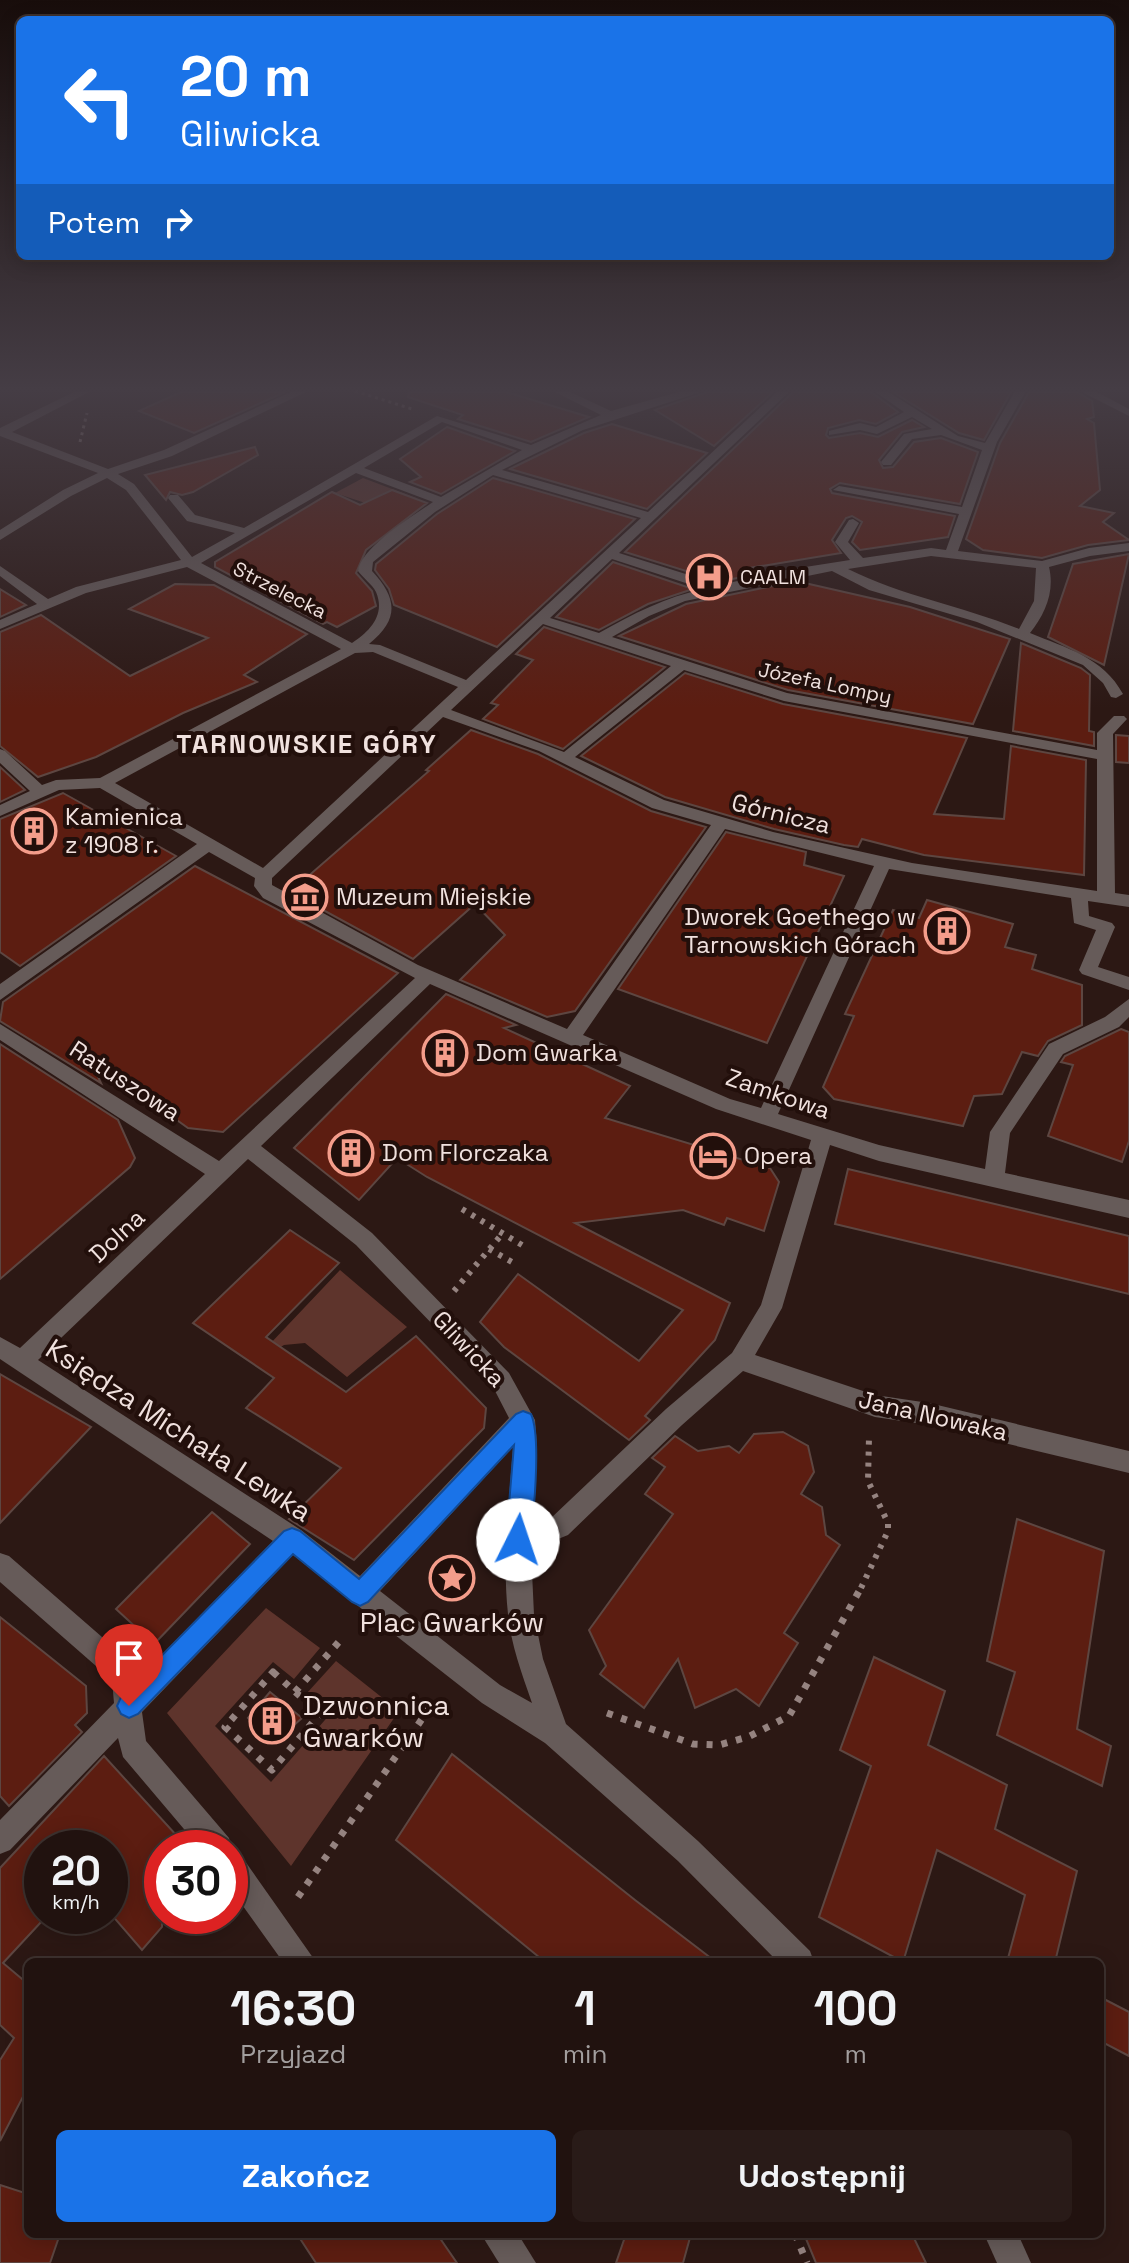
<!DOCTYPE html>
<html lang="pl">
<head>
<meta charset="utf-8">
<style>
  :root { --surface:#21120f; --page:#291b18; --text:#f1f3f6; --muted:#a29e9e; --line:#3e322f; --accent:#1a73e8 }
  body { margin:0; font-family:"Space Grotesk",sans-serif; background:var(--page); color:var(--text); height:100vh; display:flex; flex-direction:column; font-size:30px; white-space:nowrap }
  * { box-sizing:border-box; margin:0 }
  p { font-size:26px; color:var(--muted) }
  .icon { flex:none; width:44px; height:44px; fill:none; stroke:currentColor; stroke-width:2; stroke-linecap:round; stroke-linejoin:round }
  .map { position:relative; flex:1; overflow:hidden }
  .details { position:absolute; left:24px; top:1958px; width:1080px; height:280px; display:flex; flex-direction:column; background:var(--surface); border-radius:12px; box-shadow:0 4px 20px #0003,0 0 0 2px var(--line) }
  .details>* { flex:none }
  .top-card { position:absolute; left:16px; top:16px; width:1098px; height:244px; border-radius:12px; box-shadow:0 4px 20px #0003,0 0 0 2px var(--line); background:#1a73e8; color:#fff; overflow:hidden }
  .speed { position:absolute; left:24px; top:1830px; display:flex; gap:16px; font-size:40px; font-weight:700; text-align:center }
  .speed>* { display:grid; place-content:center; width:104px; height:104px; border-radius:50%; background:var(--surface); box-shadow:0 4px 20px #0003,0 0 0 2px var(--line); line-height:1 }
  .speed small { font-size:20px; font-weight:400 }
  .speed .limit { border:12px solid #d22; background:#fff; color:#111 }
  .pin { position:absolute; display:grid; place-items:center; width:68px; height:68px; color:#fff; margin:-82px -34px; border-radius:50% 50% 50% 0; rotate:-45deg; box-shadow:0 0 8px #0007 }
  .pin .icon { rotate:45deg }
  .me { position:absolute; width:88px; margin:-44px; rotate:4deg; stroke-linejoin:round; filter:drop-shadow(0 0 6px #0008) }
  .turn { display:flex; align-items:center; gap:28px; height:168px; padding:0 32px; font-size:36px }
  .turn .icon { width:104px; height:104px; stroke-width:2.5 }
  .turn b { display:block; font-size:56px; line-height:68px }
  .then { display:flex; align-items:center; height:76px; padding:0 32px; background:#0003; gap:16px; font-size:30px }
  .eta { display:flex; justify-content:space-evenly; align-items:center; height:136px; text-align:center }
  .eta b { font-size:48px; font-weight:800; line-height:56px }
  .cta { display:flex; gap:16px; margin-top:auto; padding:16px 32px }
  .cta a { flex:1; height:92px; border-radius:12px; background:var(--accent); color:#fff; font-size:32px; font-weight:800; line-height:92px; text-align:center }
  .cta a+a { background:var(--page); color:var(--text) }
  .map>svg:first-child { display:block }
</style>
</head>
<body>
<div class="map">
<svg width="1129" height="2263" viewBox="0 0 1129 2263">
  <rect width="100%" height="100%" fill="#2c1814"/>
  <g fill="#5e342c">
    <path d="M 363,478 L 416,498 L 402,515 L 335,493 Z"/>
    <path d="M 340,1270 L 407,1327 L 347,1377 L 305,1343 L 284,1345 L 274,1351 L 269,1345 Z"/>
    <path d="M 266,1608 L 320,1648 L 294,1679 L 273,1662 L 215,1726 L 271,1782 L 331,1713 L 307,1693 L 336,1661 L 399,1711 L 291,1866 L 167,1713 Z"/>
  </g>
  <g fill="#5c1d11" stroke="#5d4641" stroke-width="2">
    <path d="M 181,392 L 285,392 L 194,433 L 139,411 Z"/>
    <path d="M 409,392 L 506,392 L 589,417 L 531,442 L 458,419 L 463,415 L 408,397 Z"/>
    <path d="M 707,392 L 773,392 L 714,446 L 655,410 Z"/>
    <path d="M 793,392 L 871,392 L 898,412 L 876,424 L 859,420 L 828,428 L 826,435 L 829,438 L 860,433 L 878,437 L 912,420 L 924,427 L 902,432 L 879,460 L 883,468 L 893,467 L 914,442 L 941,438 L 978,452 L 960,504 L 840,483 L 830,489 L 832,493 L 955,516 L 948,537 L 860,550 L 852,542 L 862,522 L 852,516 L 846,518 L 832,540 L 841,553 L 743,569 L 760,573 L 714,583 L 712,579 L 625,552 Z"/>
    <path d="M 893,392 L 1011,392 L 984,440 L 959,433 Z"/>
    <path d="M 1029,392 L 1077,392 L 1092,401 L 1094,417 L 1087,419 L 1094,423 L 1100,490 L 1080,506 L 1114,513 L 1103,522 L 1129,540 L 1088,545 L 1042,558 L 983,550 L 966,539 L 1000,443 Z"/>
    <path d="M 612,424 L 707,453 L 647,509 L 510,469 L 584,433 Z"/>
    <path d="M 447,427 L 515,451 L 441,494 L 410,482 L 421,477 L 400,459 Z"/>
    <path d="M 255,447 L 258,455 L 193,492 L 182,495 L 170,492 L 166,500 L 145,475 Z"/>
    <path d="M 493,478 L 635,519 L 497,647 L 394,605 L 389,589 L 375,570 L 376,564 L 437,514 Z"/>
    <path d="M 392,490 L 427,503 L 366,550 L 356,573 L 372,591 L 376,606 L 337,627 L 327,622 L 323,624 L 215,567 L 215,562 L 332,492 L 360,505 Z"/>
    <path d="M 1129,554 L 1104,665 L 1048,637 L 1073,564 Z"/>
    <path d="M 613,562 L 693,589 L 648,604 L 599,630 L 556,617 Z"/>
    <path d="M 796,581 L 910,607 L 1010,639 L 973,724 L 788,690 L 619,636 L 686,604 Z"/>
    <path d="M 175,584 L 214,585 L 307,634 L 244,675 L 257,682 L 183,713 L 96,757 L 38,777 L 0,746 L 0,632 L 41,615 L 130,676 L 208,638 L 129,609 Z"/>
    <path d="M 0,589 L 26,605 L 0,617 Z"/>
    <path d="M 544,627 L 665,667 L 563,749 L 483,719 L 498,705 L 491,703 L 533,660 L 516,654 Z"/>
    <path d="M 1021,643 L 1081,668 L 1090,675 L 1089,731 L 1094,732 L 1094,746 L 1013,731 Z"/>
    <path d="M 685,673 L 783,704 L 967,738 L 934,814 L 1004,819 L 1011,746 L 1086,760 L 1084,875 L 924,855 L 862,839 L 858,847 L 844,845 L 774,829 L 665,797 L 581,756 Z"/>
    <path d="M 471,730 L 538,754 L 651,811 L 706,827 L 575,1011 L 547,1017 L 460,980 L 505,935 L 475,904 L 413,959 L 290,892 L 429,771 L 426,770 Z"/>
    <path d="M 1116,735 L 1129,736 L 1129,763 L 1116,762 Z"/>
    <path d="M 0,767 L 25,790 L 0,802 Z"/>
    <path d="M 63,793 L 176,856 L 20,966 L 0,952 L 0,819 Z"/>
    <path d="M 726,832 L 806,852 L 804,865 L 844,876 L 767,1043 L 618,989 Z"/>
    <path d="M 195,866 L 398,973 L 223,1132 L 188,1128 L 88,1056 L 101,1083 L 0,1021 L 3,1002 Z"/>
    <path d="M 927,900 L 1013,924 L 1005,947 L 1036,955 L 1032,969 L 1082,985 L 1082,1025 L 1048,1041 L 1038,1056 L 1022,1052 L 1002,1094 L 974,1096 L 963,1126 L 834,1099 L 823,1087 L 854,1016 L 845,1014 L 893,910 L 919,918 Z"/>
    <path d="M 446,994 L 516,1025 L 504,1028 L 630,1086 L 605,1118 L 770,1168 L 779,1182 L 764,1231 L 727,1218 L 724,1225 L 683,1210 L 575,1223 L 730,1303 L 715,1340 L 645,1416 L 650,1420 L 629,1440 L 504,1347 L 480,1322 L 518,1274 L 639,1361 L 683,1310 L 427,1177 L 397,1158 L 359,1200 L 294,1148 Z"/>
    <path d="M 1121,1029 L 1129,1032 L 1129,1141 L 1122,1162 L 1048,1136 L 1073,1065 L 1061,1062 L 1065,1056 Z"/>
    <path d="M 0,1044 L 118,1120 L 135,1158 L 130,1167 L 0,1279 Z"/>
    <path d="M 848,1169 L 1129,1236 L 1129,1294 L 835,1224 Z"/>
    <path d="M 290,1230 L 339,1263 L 266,1337 L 346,1392 L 416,1336 L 486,1408 L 484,1428 L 354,1560 L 289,1519 L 341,1468 L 246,1408 L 274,1378 L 193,1323 Z"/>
    <path d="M 0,1374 L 91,1427 L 0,1523 Z"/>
    <path d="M 783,1432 L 808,1446 L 814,1472 L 801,1494 L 822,1507 L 826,1535 L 840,1545 L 784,1633 L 798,1643 L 759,1706 L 736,1689 L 695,1708 L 678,1659 L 644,1708 L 600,1674 L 606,1666 L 589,1630 L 673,1514 L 645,1494 L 665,1467 L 652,1458 L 675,1436 L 698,1451 L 729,1446 L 739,1453 L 754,1434 Z"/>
    <path d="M 212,1512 L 250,1544 L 154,1644 L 116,1609 Z"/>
    <path d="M 1017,1519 L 1104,1551 L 1077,1729 L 1111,1746 L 1102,1786 L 997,1735 L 1015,1672 L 987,1661 Z"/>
    <path d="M 0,1617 L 86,1686 L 87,1713 L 75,1725 L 82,1732 L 9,1806 L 0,1796 Z"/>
    <path d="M 874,1657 L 945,1691 L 928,1745 L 1007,1785 L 995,1829 L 1077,1871 L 1055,1962 L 1007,1962 L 1025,1895 L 937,1850 L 903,1962 L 819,1917 L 871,1766 L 840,1750 Z"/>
    <path d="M 270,1692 L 302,1718 L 275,1742 L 248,1718 Z"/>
    <path d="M 452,1754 L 635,1900 L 716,1962 L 545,1962 L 396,1840 Z"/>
    <path d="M 104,1756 L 188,1848 L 162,1848 L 162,1927 L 142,1950 L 110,1913 L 110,1848 L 42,1848 L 42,1921 L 3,1963 L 28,1984 L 28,2087 L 0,2141 L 0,2060 L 14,2038 L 0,2025 L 0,1868 Z"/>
    <path d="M 1100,1997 L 1129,2012 L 1129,2056 L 1100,2041 Z"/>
    <path d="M 0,2185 L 28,2194 L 28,2234 L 60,2234 L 50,2263 L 0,2263 Z"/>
    <path d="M 297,2234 L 437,2234 L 457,2263 L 316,2263 Z"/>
    <path d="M 626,2234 L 691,2234 L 683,2263 L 616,2263 Z"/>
    <path d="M 804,2234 L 912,2234 L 926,2263 L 816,2263 Z"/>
  </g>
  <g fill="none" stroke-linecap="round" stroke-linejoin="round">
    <g stroke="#958380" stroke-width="3" stroke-dasharray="3 4" stroke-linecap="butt">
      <path d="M 355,391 L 412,409"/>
      <path d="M 80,442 L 87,413"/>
    </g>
    <g stroke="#958380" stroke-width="6" stroke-dasharray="4 7" stroke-linecap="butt">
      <path d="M 462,1209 L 527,1248"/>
      <path d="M 489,1249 L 512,1262"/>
      <path d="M 454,1291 L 503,1233"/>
      <path d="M 861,1588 L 888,1531 L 888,1523 L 868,1481 L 869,1437"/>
    </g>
    <g stroke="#958380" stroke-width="7" stroke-dasharray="6 9" stroke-linecap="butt">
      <path d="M 273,1672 L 320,1714 L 272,1770 L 225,1727 Z"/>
      <path d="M 295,1692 L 344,1636"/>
      <path d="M 607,1713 L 693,1744 L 719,1745 L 748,1737 L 789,1716 L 862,1586"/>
      <path d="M 298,1897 L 431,1706"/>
      <path d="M 795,2234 L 807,2263"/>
    </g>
    <g fill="#665b59" fill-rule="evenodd">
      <path d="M 76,391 L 91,391 L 12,432 L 108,469 L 164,450 L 293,391 L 308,391 L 172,456 L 118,474 L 134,484 L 192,557 L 235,533 L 187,521 L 168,498 L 170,495 L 178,495 L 195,515 L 244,528 L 437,416 L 531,445 L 601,415 L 553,391 L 568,391 L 611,411 L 682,391 L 704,391 L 583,430 L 502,470 L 648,512 L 778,391 L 790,391 L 619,553 L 711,582 L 711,587 L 786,570 L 850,560 L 835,542 L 849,520 L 853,519 L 859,523 L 848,542 L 863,558 L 931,548 L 946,550 L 959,514 L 833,490 L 839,486 L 962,507 L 982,450 L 941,435 L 912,439 L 891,465 L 883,465 L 881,462 L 904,434 L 932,429 L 912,417 L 877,434 L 860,430 L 829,435 L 829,431 L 860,423 L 876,427 L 904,412 L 874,391 L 887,391 L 958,436 L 985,443 L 1015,391 L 1026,391 L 997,442 L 958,551 L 1042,561 L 1089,548 L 1129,543 L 1129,551 L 1090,556 L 1049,567 C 1055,592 1045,614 1030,633 C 1066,648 1103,657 1123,694 L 1116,698 L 1111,697 L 1103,683 L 1083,665 L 977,622 L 869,590 L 832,571 L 685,601 L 649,616 L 612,637 L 787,693 L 1097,750 L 1097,733 L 1114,716 L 1124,716 L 1127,719 L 1113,734 L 1115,893 L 1129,895 L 1129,907 L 1088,901 L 1089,916 L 1112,923 L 1115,927 L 1098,967 L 1129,977 L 1129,990 L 1082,974 L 1079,970 L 1096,930 L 1074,923 L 1071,898 L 889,869 L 778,1114 L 879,1145 L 985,1169 L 990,1132 L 1049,1044 L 1105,1017 L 1129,999 L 1129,1017 L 1119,1027 L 1063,1054 L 1010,1133 L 1005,1173 L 1129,1200 L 1129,1218 L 879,1161 L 830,1145 L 782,1308 L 755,1355 L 875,1395 L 929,1403 L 1129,1451 L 1129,1473 L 929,1425 L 875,1417 L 743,1371 L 682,1425 L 568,1535 L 531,1550 L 534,1615 L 543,1659 L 566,1724 L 698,1841 L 810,1951 L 814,1962 L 778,1962 L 678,1861 L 545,1743 L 482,1703 L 293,1555 L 142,1712 L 146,1741 L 229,1838 L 232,1851 L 240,1854 L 316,1962 L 283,1962 L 230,1888 L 230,1848 L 200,1848 L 123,1757 L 118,1738 L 10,1850 L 0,1854 L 0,1820 L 114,1703 L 112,1680 L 0,1582 L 0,1553 L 9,1556 L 133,1664 L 138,1679 L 273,1541 L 0,1359 L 0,1337 L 20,1348 L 205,1174 L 0,1040 L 0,1024 L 219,1161 L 415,978 L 263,898 L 254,886 L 255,878 L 209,852 L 0,1000 L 0,984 L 197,844 L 100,788 L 59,790 L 0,816 L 0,805 L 30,791 L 0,763 L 0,749 L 5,751 L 42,785 L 56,780 L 100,778 L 341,649 L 187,567 L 86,593 L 0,629 L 0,620 L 37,604 L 0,576 L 0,566 L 48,599 L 76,587 L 181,560 L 126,490 L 107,478 L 71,496 L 0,540 L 0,530 L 63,490 L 98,473 L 0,436 L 0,428 ZM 442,422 L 522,450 L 441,497 L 364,468 ZM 356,473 L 433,502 C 413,516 361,547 358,571 C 363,578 372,584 376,592 C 386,615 369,632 352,643 L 201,563 ZM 493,475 L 641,518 L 466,680 L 380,645 L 369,644 C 400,619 397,598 372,571 L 373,562 L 435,512 ZM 931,556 L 1036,568 L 1034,601 L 1019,629 C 962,606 902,596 848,569 ZM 612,559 L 701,588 L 704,589 C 665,597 633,614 599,633 L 550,618 ZM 543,624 L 671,666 L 564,752 L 451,710 ZM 373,652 L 458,687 L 263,868 L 115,783 L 355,653 ZM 684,670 L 784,701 L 1097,759 L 1097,891 L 912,863 L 773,832 L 664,800 L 575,757 ZM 443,717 L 539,751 L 652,808 L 711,825 L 567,1029 L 418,965 L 272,885 L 272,878 ZM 725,829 L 874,866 L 761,1108 L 730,1099 L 583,1035 ZM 430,984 L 716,1109 L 811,1140 L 761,1305 L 732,1353 L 666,1409 L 550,1519 L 531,1526 L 537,1446 L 535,1420 L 509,1373 L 372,1233 L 261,1146 ZM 248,1159 L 356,1245 L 493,1387 L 509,1418 L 360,1576 L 301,1530 L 38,1360 ZM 513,1447 C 509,1503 502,1558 508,1614 C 511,1645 522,1674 532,1703 L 500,1685 L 380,1591 Z"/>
      <path d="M 1080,391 L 1095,391 L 1129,409 L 1129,416 Z"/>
      <path d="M 481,2234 L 518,2234 L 536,2263 L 499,2263 Z"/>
      <path d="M 984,2234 L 1018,2234 L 1031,2263 L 997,2263 Z"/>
    </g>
  </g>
  <linearGradient id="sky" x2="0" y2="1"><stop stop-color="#180d0b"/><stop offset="0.55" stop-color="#453d45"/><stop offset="1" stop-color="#453d45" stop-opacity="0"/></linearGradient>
  <rect width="1129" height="708" fill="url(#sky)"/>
  <path fill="#1a73e8" stroke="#114b97" stroke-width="2" d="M 523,1411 L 531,1414 C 541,1436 535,1525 526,1548 L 518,1551 L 510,1548 L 506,1540 L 514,1445 L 368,1602 L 360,1606 L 352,1602 L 293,1554 L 138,1714 L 129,1718 L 121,1714 L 117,1706 L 121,1697 L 284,1531 L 292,1528 L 300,1531 L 359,1579 L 516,1414 Z"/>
  <defs>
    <g id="hospital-ring" transform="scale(2.3)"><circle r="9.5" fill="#220f0b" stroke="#f49d8b" stroke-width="1.5"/><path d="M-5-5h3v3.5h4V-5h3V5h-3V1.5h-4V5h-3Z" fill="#f49d8b"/></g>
    <g id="building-ring" transform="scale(2.3)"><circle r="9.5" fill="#220f0b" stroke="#f49d8b" stroke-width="1.5"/><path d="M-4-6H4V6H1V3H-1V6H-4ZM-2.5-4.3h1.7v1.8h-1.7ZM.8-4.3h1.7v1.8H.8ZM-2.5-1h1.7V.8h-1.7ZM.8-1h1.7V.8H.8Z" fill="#f49d8b"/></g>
    <g id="museum-ring" transform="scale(2.3)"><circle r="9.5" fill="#220f0b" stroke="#f49d8b" stroke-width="1.5"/><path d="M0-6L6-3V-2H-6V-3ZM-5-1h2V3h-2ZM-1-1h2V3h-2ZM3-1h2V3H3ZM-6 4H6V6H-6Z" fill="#f49d8b"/></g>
    <g id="hotel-ring" transform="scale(2.3)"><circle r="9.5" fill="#220f0b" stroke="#f49d8b" stroke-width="1.5"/><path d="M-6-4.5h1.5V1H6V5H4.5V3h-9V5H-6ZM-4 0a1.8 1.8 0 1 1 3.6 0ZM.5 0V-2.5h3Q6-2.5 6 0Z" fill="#f49d8b"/></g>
    <g id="sight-ring" transform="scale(2.3)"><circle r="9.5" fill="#220f0b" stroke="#f49d8b" stroke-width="1.5"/><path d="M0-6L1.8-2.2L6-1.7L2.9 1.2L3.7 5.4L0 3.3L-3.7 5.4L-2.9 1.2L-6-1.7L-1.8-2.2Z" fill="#f49d8b"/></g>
  </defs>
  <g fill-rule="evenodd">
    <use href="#hospital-ring" x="709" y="577"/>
    <use href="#building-ring" x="34" y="831"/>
    <use href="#museum-ring" x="305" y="897"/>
    <use href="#building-ring" x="947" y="931"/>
    <use href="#building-ring" x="445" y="1053"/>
    <use href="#building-ring" x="351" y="1153"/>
    <use href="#hotel-ring" x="713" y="1156"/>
    <use href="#sight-ring" x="452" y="1578"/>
    <use href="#building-ring" x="272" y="1721"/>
  </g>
  <g text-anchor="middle" stroke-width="8" stroke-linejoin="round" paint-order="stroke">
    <g font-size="20" fill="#f0e1de" stroke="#220f0b" text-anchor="start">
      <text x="740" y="584">CAALM</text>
    </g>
    <g font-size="20" fill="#f0e1de" stroke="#220f0b">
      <text transform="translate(280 590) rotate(27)" y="7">Strzelecka</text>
      <text transform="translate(825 683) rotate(12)" y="7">Józefa Lompy</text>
    </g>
    <g font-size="24" fill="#f0e1de" stroke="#220f0b">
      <text transform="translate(781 814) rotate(14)" y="8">Górnicza</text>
      <text transform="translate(125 1081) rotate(33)" y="8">Ratuszowa</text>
      <text transform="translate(778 1094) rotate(19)" y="8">Zamkowa</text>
      <text transform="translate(117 1236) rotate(-43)" y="8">Dolna</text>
      <text transform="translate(469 1349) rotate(47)" y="8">Gliwicka</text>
      <text transform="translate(933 1416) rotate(13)" y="8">Jana Nowaka</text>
    </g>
    <g font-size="24" fill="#f0e1de" stroke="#220f0b" text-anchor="start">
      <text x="65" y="825">Kamienica<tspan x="65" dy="28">z 1908 r.</tspan></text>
      <text x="336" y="905">Muzeum Miejskie</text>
      <text x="916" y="925" text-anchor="end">Dworek Goethego w<tspan x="916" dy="28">Tarnowskich Górach</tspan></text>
      <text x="476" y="1061">Dom Gwarka</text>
      <text x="382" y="1161">Dom Florczaka</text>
      <text x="744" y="1164">Opera</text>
    </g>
    <g font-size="26" font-weight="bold" letter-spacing="2" fill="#f0e1de" stroke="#220f0b">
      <text x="307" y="753">TARNOWSKIE GÓRY</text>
    </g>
    <g font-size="28" fill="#f0e1de" stroke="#220f0b">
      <text transform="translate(179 1430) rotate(33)" y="10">Księdza Michała Lewka</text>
    </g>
    <g font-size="28" fill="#f0e1de" stroke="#220f0b">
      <text x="452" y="1632">Plac Gwarków</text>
      <text x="303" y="1715" text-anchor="start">Dzwonnica<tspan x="303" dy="32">Gwarków</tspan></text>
    </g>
  </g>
</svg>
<div class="speed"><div>20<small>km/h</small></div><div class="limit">30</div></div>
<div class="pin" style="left:129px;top:1706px;background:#d93025"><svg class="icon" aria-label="arrive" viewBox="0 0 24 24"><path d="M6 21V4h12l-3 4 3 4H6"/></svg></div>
<svg class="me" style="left:518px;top:1540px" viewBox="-20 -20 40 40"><circle r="19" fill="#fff"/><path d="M0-13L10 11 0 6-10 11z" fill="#1a73e8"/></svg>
<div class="top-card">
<div class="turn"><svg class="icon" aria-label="left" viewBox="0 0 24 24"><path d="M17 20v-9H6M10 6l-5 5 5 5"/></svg><div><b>20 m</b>Gliwicka</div></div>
<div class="then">Potem<svg class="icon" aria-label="right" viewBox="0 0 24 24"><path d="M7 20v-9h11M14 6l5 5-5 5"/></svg></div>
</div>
<section class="details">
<div class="eta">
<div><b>16:30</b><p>Przyjazd</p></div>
<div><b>1</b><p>min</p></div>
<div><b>100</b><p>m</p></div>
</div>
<div class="cta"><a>Zakończ</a><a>Udostępnij</a></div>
</section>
</div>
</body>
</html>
